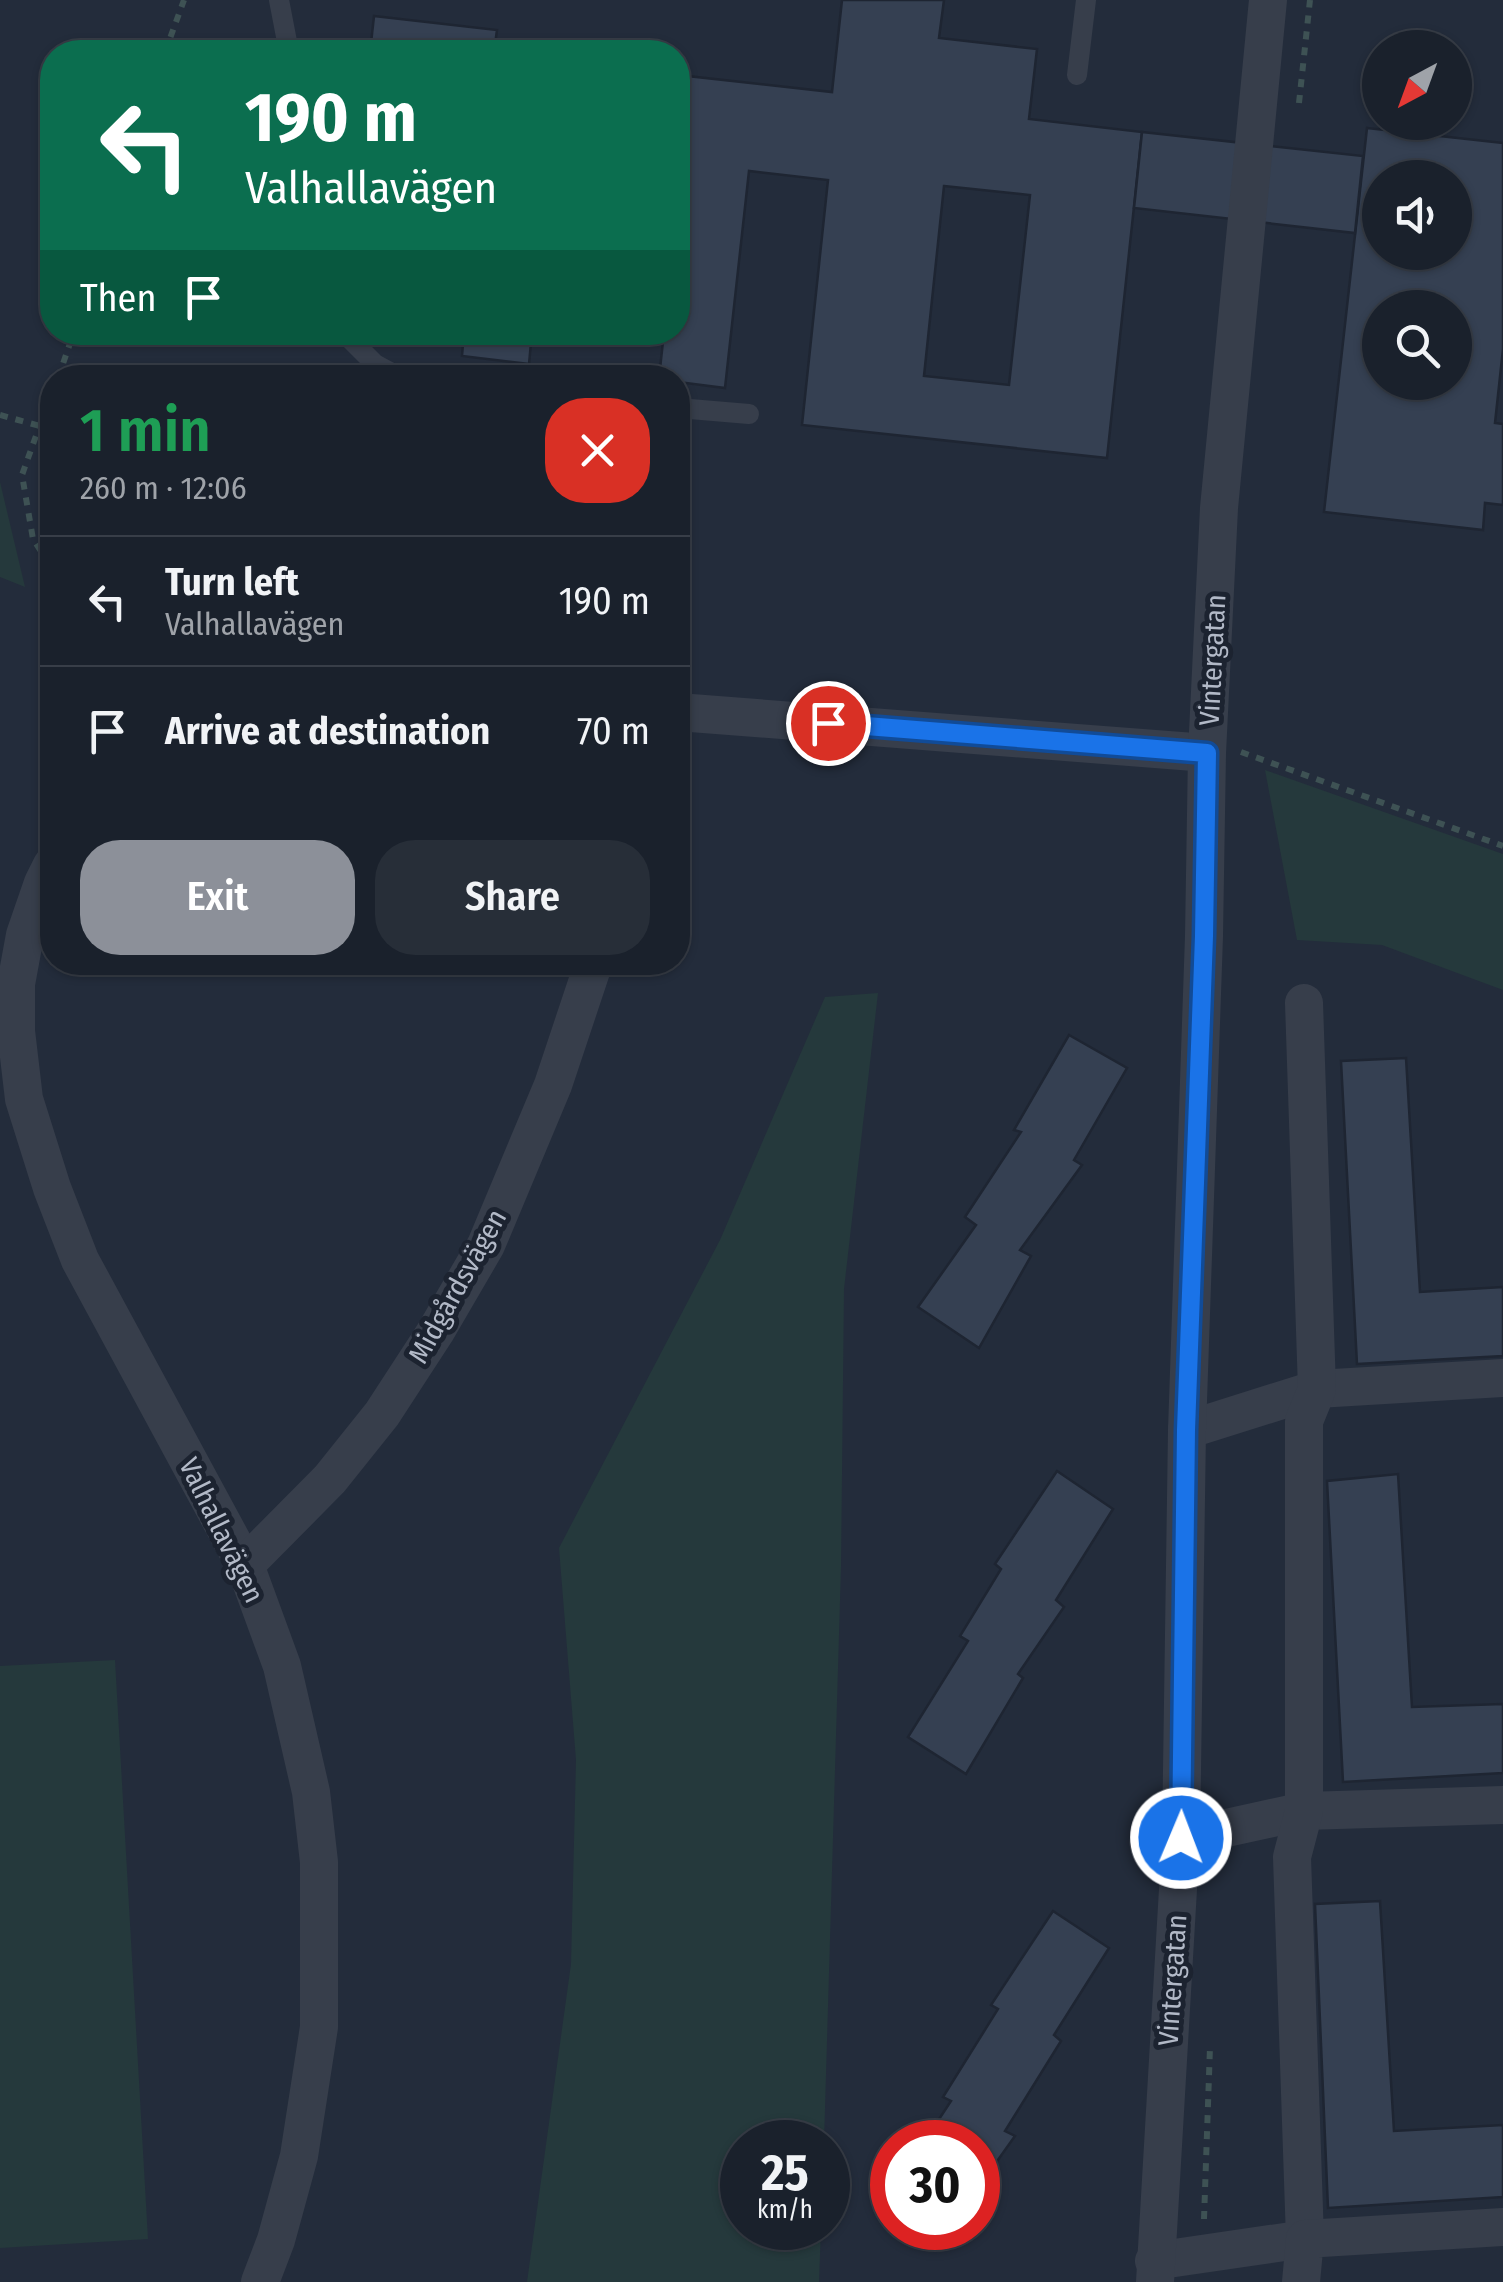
<!DOCTYPE html>
<html lang="en">
<head>
<meta charset="utf-8">
<style>
  :root { --surface:#1a212c; --page:#272e38; --text:#f1f3f6; --muted:#9fa3a9; --line:#383e48; --accent:#8c9099 }
  body { margin:0; font-family:"Fira Sans Condensed",sans-serif; background:var(--page); color:var(--text); height:100vh; display:flex; flex-direction:column; font-size:38px; white-space:nowrap }
  * { box-sizing:border-box; margin:0 }
  p { font-size:32px; color:var(--muted) }
  .icon { flex:none; width:55px; height:55px; fill:none; stroke:currentColor; stroke-width:2; stroke-linecap:round; stroke-linejoin:round }
  .map { position:relative; flex:1; overflow:hidden }
  .panel { position:absolute; left:40px; top:365px; width:650px; height:610px; display:flex; flex-direction:column; background:var(--surface); border-radius:40px; box-shadow:0 2px 8px #0004,0 0 0 2px var(--line) }
  .panel>* { flex:none }
  .hud { position:absolute; left:40px; top:40px; width:650px; height:305px; border-radius:40px; box-shadow:0 2px 8px #0004,0 0 0 2px var(--line); background:#0b6e4f; color:#fff; overflow:hidden }
  .needle { width:65px; rotate:221deg }
  .buttons { position:absolute; left:1362px; top:30px; display:grid; gap:20px }
  .buttons a { display:grid; place-items:center; width:110px; height:110px; border-radius:50%; background:var(--surface); box-shadow:0 2px 8px #0004,0 0 0 2px var(--line); font-size:50px }
  .speed { position:absolute; left:720px; top:2120px; display:flex; gap:20px; font-size:50px; font-weight:700; text-align:center }
  .speed>* { display:grid; place-content:center; width:130px; height:130px; border-radius:50%; background:var(--surface); box-shadow:0 2px 8px #0004,0 0 0 2px var(--line); line-height:1 }
  .speed small { font-size:25px; font-weight:400 }
  .speed .limit { border:15px solid #d22; background:#fff; color:#111 }
  .pin { position:absolute; display:grid; place-items:center; width:85px; height:85px; color:#fff; margin:-42px; border:5px solid #fff; border-radius:50%; box-shadow:0 2px 10px #0007 }
  .me { position:absolute; width:110px; margin:-55px; rotate:1deg; stroke-linejoin:round; filter:drop-shadow(0 0 8px #0008) }
  .turn { display:flex; align-items:center; gap:35px; height:210px; padding:0 40px; font-size:45px }
  .turn .icon { width:130px; height:130px; stroke-width:2.5 }
  .turn b { display:block; font-size:70px; line-height:85px }
  .then { display:flex; align-items:center; height:95px; padding:0 40px; background:#0003; gap:20px; font-size:38px }
  .round { display:grid; place-items:center; flex:none; width:105px; height:105px; border-radius:40px; background:var(--page) }
  .summary { display:flex; align-items:center; justify-content:space-between; height:170px; padding:0 40px }
  h1 { font-size:60px; font-weight:600; line-height:75px; color:#1e9e55 }
  .primary-button { display:flex; gap:20px; margin-top:auto; padding:20px 40px }
  .primary-button a { flex:1; height:115px; border-radius:40px; background:var(--accent); color:#fff; font-size:40px; font-weight:600; line-height:115px; text-align:center }
  .primary-button a+a { background:var(--page); color:var(--text) }
  ul { padding:0; list-style:none }
  li { display:flex; align-items:center; gap:30px; height:130px; padding:0 40px; border-top:2px solid var(--line) }
  li div { flex:1 }
  li b { display:block; font-size:38px }
  li em { font-style:normal }
  .map>svg:first-child { display:block }
</style>
</head>
<body>
<div class="map">
<svg width="1503" height="2282" viewBox="0 0 1503 2282">
  <rect width="100%" height="100%" fill="#232c3b"/>
  <g fill="#25393c">
    <path d="M 0,482 L 25,587 L 0,577 Z"/>
    <path d="M 1265,770 L 1503,854 L 1503,990 L 1382,945 L 1297,940 Z"/>
    <path d="M 878,993 L 844,1289 L 841,1567 L 824,2142 L 742,2142 L 742,2228 L 821,2228 L 819,2282 L 527,2282 L 571,1964 L 576,1760 L 559,1548 L 720,1240 L 825,997 Z"/>
    <path d="M 115,1660 L 148,2239 L 0,2248 L 0,1666 Z"/>
  </g>
  <g fill="#354052" stroke="#1e2532" stroke-width="2.5" fill-rule="evenodd">
    <path d="M 842,0 L 944,0 L 939,38 L 1037,49 L 1029,119 L 1142,132 L 1107,458 L 802,425 L 828,180 L 749,171 L 725,388 L 678,382 L 678,378 L 659,378 L 664,332 L 678,332 L 678,209 L 682,165 L 678,165 L 678,75 L 832,92 ZM 944,186 L 1030,195 L 1009,385 L 924,376 Z"/>
    <path d="M 374,16 L 497,30 L 494,52 L 370,52 Z"/>
    <path d="M 1367,128 L 1503,143 L 1503,349 L 1495,423 L 1503,424 L 1503,505 L 1485,503 L 1483,530 L 1324,512 ZM 1380,178 L 1455,178 L 1455,252 L 1380,252 ZM 1380,308 L 1455,308 L 1455,382 L 1380,382 Z"/>
    <path d="M 1142,132 L 1363,156 L 1355,233 L 1134,208 Z"/>
    <path d="M 464,332 L 532,332 L 529,364 L 462,356 Z"/>
    <path d="M 1069,1035 L 1127,1068 L 1074,1160 L 1082,1165 L 1020,1250 L 1031,1256 L 979,1348 L 918,1307 L 976,1225 L 965,1217 L 1021,1132 L 1014,1130 Z"/>
    <path d="M 1406,1058 L 1420,1292 L 1503,1287 L 1503,1356 L 1357,1364 L 1341,1061 Z"/>
    <path d="M 1057,1471 L 1113,1509 L 1056,1600 L 1064,1607 L 1018,1674 L 1023,1678 L 966,1774 L 908,1737 L 968,1641 L 960,1636 L 1001,1569 L 995,1564 Z"/>
    <path d="M 1398,1474 L 1412,1707 L 1503,1704 L 1503,1773 L 1343,1782 L 1327,1481 Z"/>
    <path d="M 1380,1901 L 1394,2131 L 1503,2125 L 1503,2197 L 1328,2208 L 1315,1904 Z"/>
    <path d="M 1053,1911 L 1109,1948 L 1054,2035 L 1061,2041 L 1005,2131 L 1015,2136 L 978,2188 L 978,2142 L 924,2142 L 951,2101 L 943,2097 L 998,2009 L 991,2005 Z"/>
  </g>
  <g fill="none" stroke-linecap="round" stroke-linejoin="round">
    <g stroke="#3e5254" stroke-width="6" stroke-dasharray="8 8" stroke-linecap="butt">
      <path d="M 165,52 L 184,0"/>
      <path d="M 1299,103 L 1310,0"/>
      <path d="M 58,378 L 74,332"/>
      <path d="M 52,391 L 22,475 L 33,539 L 52,568"/>
      <path d="M 0,415 L 40,426"/>
      <path d="M 1241,752 L 1503,846"/>
      <path d="M 1204,2219 L 1210,2047"/>
    </g>
    <g stroke="#373e4b" stroke-width="20">
      <path d="M 279,0 L 289,52"/>
      <path d="M 1077,75 L 1086,0"/>
      <path d="M 343,332 L 375,364 L 401,378"/>
      <path d="M 678,408 L 749,414"/>
    </g>
    <g stroke="#373e4b" stroke-width="38">
      <path d="M 678,712 L 1207,753"/>
      <path d="M 52,865 L 43,883 L 25,935 L 16,984 L 16,1031 L 24,1099 L 52,1188 L 80,1260 L 245,1565 L 282,1666 L 311,1792 L 319,1862 L 319,2027 L 299,2156 L 276,2240 L 260,2282"/>
      <path d="M 1187,1430 L 1317,1389 L 1503,1378"/>
      <path d="M 245,1565 L 330,1479 L 382,1414 L 436,1331 L 486,1245 L 553,1085 L 594,962"/>
      <path d="M 1181,1838 L 1304,1811 L 1503,1805"/>
      <path d="M 1154,2261 L 1305,2239 L 1292,1857 L 1304,1811 L 1304,1421 L 1317,1389 L 1304,1003"/>
      <path d="M 1155,2282 L 1181,1838 L 1187,1430 L 1204,936 L 1207,753 L 1219,508 L 1268,0"/>
      <path d="M 1301,2282 L 1305,2239 L 1503,2227"/>
    </g>
  </g>
  <g fill="none" stroke-linecap="round" stroke-linejoin="round">
    <g stroke="#114b97" stroke-width="25">
      <path id="route" d="M 828,723 L 1207,753 L 1204,936 L 1186,1430 L 1181,1838"/>
    </g>
    <use href="#route" stroke="#1a73e8" stroke-width="18"/>
  </g>
  <g text-anchor="middle" stroke-width="10" stroke-linejoin="round" paint-order="stroke">
    <g font-size="28" fill="#b2b9c7" stroke="#1c2330">
      <text transform="translate(1212 660) rotate(-87)" y="10">Vintergatan</text>
      <text transform="translate(457 1286) rotate(-61)" y="10">Midgårdsvägen</text>
      <text transform="translate(222 1530) rotate(64)" y="10">Valhallavägen</text>
      <text transform="translate(1172 1980) rotate(-86)" y="10">Vintergatan</text>
    </g>
  </g>
</svg>
<div class="buttons">
<a><svg class="needle" viewBox="-14 -14 28 28"><path d="M0-13l5 13h-10z" fill="#e53935"/><path d="M0 13l5-13h-10z" fill="#9fa3a9"/></svg></a>
<a><svg class="icon" aria-label="sound" viewBox="0 0 24 24"><path d="M4 9h4l5-4v14l-5-4H4zM17 9q2 3 0 6"/></svg></a>
<a><svg class="icon" aria-label="search" viewBox="0 0 24 24"><circle cx="10" cy="10" r="6"/><path d="M15 15l6 6"/></svg></a>
</div>
<div class="speed"><div>25<small>km/h</small></div><div class="limit">30</div></div>
<div class="pin" style="left:828px;top:723px;background:#d93025"><svg class="icon" aria-label="arrive" viewBox="0 0 24 24"><path d="M6 21V4h12l-3 4 3 4H6"/></svg></div>
<svg class="me" style="left:1181px;top:1838px" viewBox="-20 -20 40 40"><circle r="17" fill="#1a73e8" stroke="#fff" stroke-width="3"/><path d="M0-11L8 9 0 5-8 9z" fill="#fff"/></svg>
<div class="hud">
<div class="turn"><svg class="icon" aria-label="left" viewBox="0 0 24 24"><path d="M17 20v-9H6M10 6l-5 5 5 5"/></svg><div><b>190 m</b>Valhallavägen</div></div>
<div class="then">Then<svg class="icon" aria-label="arrive" viewBox="0 0 24 24"><path d="M6 21V4h12l-3 4 3 4H6"/></svg></div>
</div>
<section class="panel">
<div class="summary"><div><h1>1 min</h1><p>260 m · 12:06</p></div><a class="round" style="background:#d93025;color:#fff"><svg class="icon" aria-label="close" viewBox="0 0 24 24"><path d="M6 6l12 12M18 6L6 18"/></svg></a></div>
<ul>
<li><svg class="icon" aria-label="left" viewBox="0 0 24 24"><path d="M17 20v-9H6M10 6l-5 5 5 5"/></svg><div><b>Turn left</b><p>Valhallavägen</p></div><em>190 m</em></li>
<li><svg class="icon" aria-label="arrive" viewBox="0 0 24 24"><path d="M6 21V4h12l-3 4 3 4H6"/></svg><div><b>Arrive at destination</b></div><em>70 m</em></li>
</ul>
<div class="primary-button"><a>Exit</a><a>Share</a></div>
</section>
</div>
</body>
</html>
